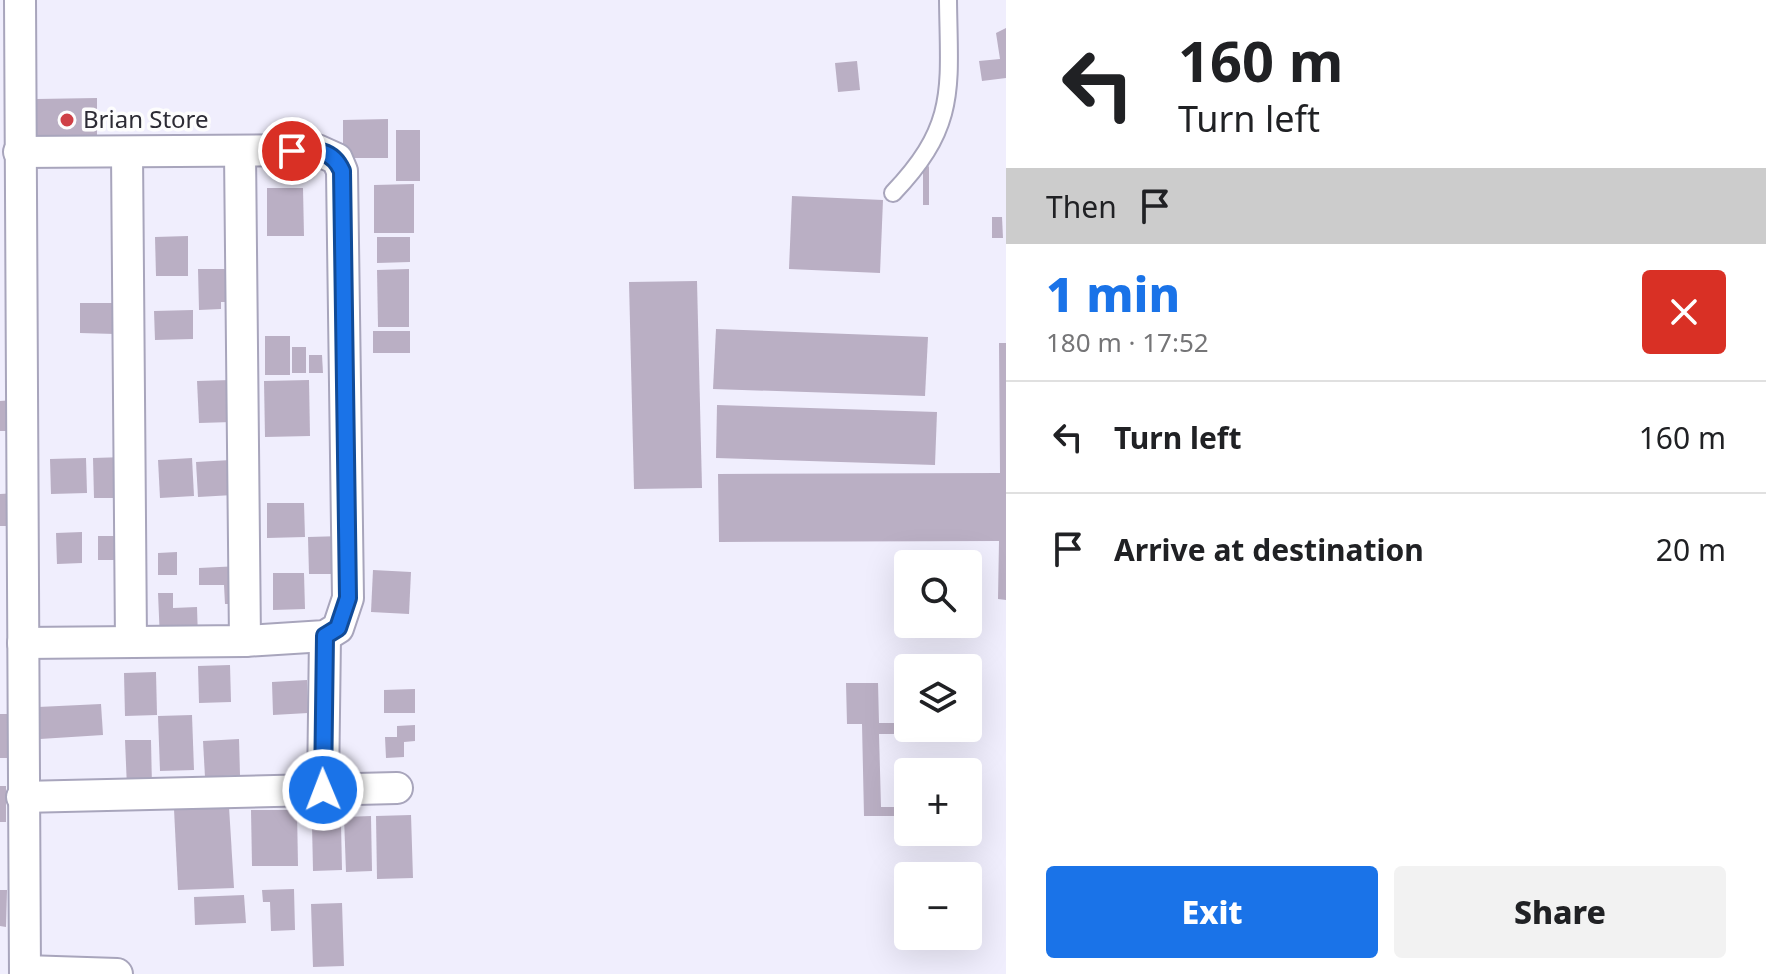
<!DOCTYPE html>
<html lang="en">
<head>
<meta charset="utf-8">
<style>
  :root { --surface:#fff; --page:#f2f2f2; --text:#202124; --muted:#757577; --line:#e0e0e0; --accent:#1a73e8 }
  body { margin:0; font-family:"Noto Sans",sans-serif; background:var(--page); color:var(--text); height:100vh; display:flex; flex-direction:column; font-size:30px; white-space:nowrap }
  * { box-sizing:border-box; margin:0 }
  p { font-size:26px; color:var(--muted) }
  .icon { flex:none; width:44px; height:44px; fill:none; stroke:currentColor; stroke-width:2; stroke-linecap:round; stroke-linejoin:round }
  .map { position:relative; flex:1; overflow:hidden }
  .side { display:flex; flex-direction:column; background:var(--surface); width:760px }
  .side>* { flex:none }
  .top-card { background:#fff; color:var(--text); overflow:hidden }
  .buttons { position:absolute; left:894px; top:550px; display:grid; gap:16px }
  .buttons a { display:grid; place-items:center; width:88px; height:88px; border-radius:8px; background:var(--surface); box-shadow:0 8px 32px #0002; font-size:40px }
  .pin { position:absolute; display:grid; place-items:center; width:68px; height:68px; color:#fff; margin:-34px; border:4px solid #fff; border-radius:50%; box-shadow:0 2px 8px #0007 }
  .me { position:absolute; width:88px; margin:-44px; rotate:359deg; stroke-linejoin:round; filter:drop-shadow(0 0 6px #0008) }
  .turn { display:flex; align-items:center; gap:28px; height:168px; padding:0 40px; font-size:36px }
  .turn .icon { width:104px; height:104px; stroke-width:2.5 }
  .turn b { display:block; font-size:56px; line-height:68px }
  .then { display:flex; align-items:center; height:76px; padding:0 40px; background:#0003; gap:16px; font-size:30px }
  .round { display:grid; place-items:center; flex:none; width:84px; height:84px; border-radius:8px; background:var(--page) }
  .head { display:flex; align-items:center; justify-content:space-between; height:136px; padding:0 40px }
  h1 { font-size:48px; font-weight:800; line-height:60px; color:var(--accent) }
  .button { display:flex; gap:16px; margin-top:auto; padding:16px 40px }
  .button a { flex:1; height:92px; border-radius:8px; background:var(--accent); color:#fff; font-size:32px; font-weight:800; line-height:92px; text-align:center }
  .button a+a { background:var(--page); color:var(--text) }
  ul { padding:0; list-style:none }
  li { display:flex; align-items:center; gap:24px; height:112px; padding:0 40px; border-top:2px solid var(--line) }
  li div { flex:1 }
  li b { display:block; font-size:30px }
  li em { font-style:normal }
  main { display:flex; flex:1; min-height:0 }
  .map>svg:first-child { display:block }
</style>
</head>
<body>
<main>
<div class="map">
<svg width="1006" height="974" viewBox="0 0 1006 974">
  <rect width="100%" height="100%" fill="#f0eefd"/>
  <g fill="#baafc4">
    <path d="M 1006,28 L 1006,78 L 982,81 L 979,61 L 1000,59 L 996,33 Z"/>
    <path d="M 857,61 L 860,90 L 838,92 L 835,63 Z"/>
    <path d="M 97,98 L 97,137 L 37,138 L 37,99 Z"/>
    <path d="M 388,119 L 388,158 L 343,158 L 343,120 Z"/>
    <rect x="396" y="130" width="24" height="51"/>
    <path d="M 929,166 L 929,205 L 923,205 L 923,170 Z"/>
    <path d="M 414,184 L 414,233 L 374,233 L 374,185 Z"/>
    <path d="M 267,188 L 303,188 L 304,236 L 267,236 Z"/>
    <path d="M 792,196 L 883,200 L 880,273 L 789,269 Z"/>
    <path d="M 992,217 L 1002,217 L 1003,238 L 992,238 Z"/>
    <path d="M 188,236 L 188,276 L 156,276 L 155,237 Z"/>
    <path d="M 377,237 L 410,237 L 410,262 L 377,263 Z"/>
    <path d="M 198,269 L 232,269 L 233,302 L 221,302 L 221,309 L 199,310 Z"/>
    <path d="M 409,269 L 409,327 L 378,327 L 377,270 Z"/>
    <path d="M 697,281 L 702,488 L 634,489 L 629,282 Z"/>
    <path d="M 80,303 L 115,303 L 115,334 L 80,333 Z"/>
    <path d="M 193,310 L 193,339 L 155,340 L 154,311 Z"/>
    <path d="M 716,329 L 928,337 L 925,396 L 713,389 Z"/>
    <rect x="373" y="331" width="37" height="22"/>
    <rect x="265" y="336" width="25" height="39"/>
    <path d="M 999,343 L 1006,343 L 1006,600 L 998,599 L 999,541 L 719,542 L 718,474 L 1000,473 Z"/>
    <rect x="292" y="347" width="14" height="26"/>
    <path d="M 309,355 L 322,355 L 323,373 L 309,373 Z"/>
    <path d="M 231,380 L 232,422 L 199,423 L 197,381 Z"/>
    <path d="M 309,380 L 310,436 L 265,437 L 264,381 Z"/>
    <path d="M 14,400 L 15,431 L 0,431 L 0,401 Z"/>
    <path d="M 717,405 L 937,412 L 935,465 L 716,458 Z"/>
    <path d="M 125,457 L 125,498 L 94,498 L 93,458 Z"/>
    <path d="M 86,458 L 87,493 L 51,494 L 50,459 Z"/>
    <path d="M 192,458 L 194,496 L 160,498 L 158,460 Z"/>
    <path d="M 231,460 L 233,495 L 198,497 L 196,462 Z"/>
    <path d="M 18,493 L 19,526 L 0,526 L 0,494 Z"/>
    <path d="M 267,503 L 304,503 L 305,537 L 267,538 Z"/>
    <path d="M 82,532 L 82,563 L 57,564 L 56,533 Z"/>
    <rect x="98" y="536" width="18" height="24"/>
    <path d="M 343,536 L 343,574 L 309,574 L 308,537 Z"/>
    <path d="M 177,552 L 177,575 L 158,575 L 158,553 Z"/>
    <path d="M 240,566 L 241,604 L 225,604 L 224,585 L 199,585 L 199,568 Z"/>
    <path d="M 373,570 L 411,572 L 409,614 L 371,612 Z"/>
    <path d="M 273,573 L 304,573 L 305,609 L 273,610 Z"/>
    <path d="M 158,593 L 173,593 L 173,608 L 197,607 L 198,638 L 160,640 Z"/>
    <path d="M 230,665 L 231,702 L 199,703 L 198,666 Z"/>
    <path d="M 156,672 L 157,715 L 125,716 L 124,673 Z"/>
    <path d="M 307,680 L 308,713 L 273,715 L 272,682 Z"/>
    <path d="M 846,683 L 878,683 L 879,723 L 895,723 L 895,734 L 879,734 L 881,807 L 901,807 L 901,816 L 864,816 L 862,724 L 847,724 Z"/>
    <path d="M 415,689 L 415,713 L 384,713 L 384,690 Z"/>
    <path d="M 101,704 L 103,735 L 40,739 L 38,707 Z"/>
    <rect x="0" y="714" width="17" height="44"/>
    <path d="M 192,715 L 194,770 L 160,771 L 158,716 Z"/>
    <path d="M 415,725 L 415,741 L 404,742 L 404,757 L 386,758 L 385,737 L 397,737 L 397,726 Z"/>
    <path d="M 239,739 L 240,775 L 205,777 L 203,741 Z"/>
    <path d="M 125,740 L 151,740 L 152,787 L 127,788 Z"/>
    <rect x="0" y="786" width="6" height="36"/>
    <path d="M 229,807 L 234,888 L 178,890 L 174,809 Z"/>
    <path d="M 251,810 L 297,810 L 298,866 L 252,866 Z"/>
    <path d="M 411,815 L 413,878 L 377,879 L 376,816 Z"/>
    <path d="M 371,816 L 372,871 L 346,872 L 344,817 Z"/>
    <path d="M 341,823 L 342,870 L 313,871 L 312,824 Z"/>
    <path d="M 294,889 L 295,930 L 271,931 L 270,902 L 263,902 L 262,890 Z"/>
    <path d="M 0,890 L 7,890 L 6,927 L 0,926 Z"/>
    <path d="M 244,895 L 246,923 L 195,925 L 194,897 Z"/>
    <path d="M 342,903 L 344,966 L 313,967 L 311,904 Z"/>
  </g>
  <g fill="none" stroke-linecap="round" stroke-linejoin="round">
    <g stroke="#a8a5bc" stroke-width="20">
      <path id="lane" d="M 893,193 C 958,125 949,88 948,0"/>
    </g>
    <g stroke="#a8a5bc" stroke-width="34">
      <g id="street">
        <path d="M 20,0 L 25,974"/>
        <path d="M 19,152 L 317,150 L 337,159 L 342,171 L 348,598 L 338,628 L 325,636 L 245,641 L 23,643"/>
        <path d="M 240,152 L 245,641"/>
        <path d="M 127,153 L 131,642"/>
        <path d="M 323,790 L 325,636"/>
        <path d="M 22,797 L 397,788"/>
        <path d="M 25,971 L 117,974"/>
      </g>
    </g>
    <use href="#lane" stroke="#fff" stroke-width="16"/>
    <use href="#street" stroke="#fff" stroke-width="30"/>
  </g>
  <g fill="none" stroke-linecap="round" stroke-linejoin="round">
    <g stroke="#114b97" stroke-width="20">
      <path id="route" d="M 292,151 C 314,150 332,148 342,171 L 348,598 L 338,628 L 325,636 L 323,790"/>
    </g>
    <use href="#route" stroke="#1a73e8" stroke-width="14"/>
  </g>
  <circle fill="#cf4046" stroke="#fdfdfd" stroke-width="3" cx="67" cy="120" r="8"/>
  <g text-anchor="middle" stroke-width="7" stroke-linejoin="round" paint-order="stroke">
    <g font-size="24" fill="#2c2b34" stroke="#fdfdfd" text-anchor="start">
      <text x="83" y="128">Brian Store</text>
    </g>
  </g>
</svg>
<div class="buttons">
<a><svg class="icon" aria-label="search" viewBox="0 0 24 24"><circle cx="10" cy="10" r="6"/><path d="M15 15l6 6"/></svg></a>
<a><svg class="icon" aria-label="layers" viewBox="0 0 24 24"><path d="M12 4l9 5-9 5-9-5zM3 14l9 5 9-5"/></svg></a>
<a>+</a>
<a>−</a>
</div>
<div class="pin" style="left:292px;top:151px;background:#d93025"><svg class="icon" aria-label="arrive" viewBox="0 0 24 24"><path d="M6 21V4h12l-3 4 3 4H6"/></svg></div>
<svg class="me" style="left:323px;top:790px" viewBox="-20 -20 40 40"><circle r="17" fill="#1a73e8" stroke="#fff" stroke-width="3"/><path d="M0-11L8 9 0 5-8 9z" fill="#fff"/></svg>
</div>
<section class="side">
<div class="top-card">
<div class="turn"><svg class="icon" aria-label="left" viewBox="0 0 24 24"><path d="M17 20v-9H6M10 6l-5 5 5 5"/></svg><div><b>160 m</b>Turn left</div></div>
<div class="then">Then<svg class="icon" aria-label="arrive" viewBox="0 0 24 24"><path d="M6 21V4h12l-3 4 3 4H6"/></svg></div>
</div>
<div class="head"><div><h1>1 min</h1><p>180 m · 17:52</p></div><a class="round" style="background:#d93025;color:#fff"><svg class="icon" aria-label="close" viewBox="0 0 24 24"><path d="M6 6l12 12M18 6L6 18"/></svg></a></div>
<ul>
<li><svg class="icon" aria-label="left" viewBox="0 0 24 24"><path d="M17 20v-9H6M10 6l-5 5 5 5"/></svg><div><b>Turn left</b></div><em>160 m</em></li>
<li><svg class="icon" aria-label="arrive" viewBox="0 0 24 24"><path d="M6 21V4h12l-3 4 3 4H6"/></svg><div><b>Arrive at destination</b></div><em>20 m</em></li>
</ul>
<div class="button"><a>Exit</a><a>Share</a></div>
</section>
</main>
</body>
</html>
